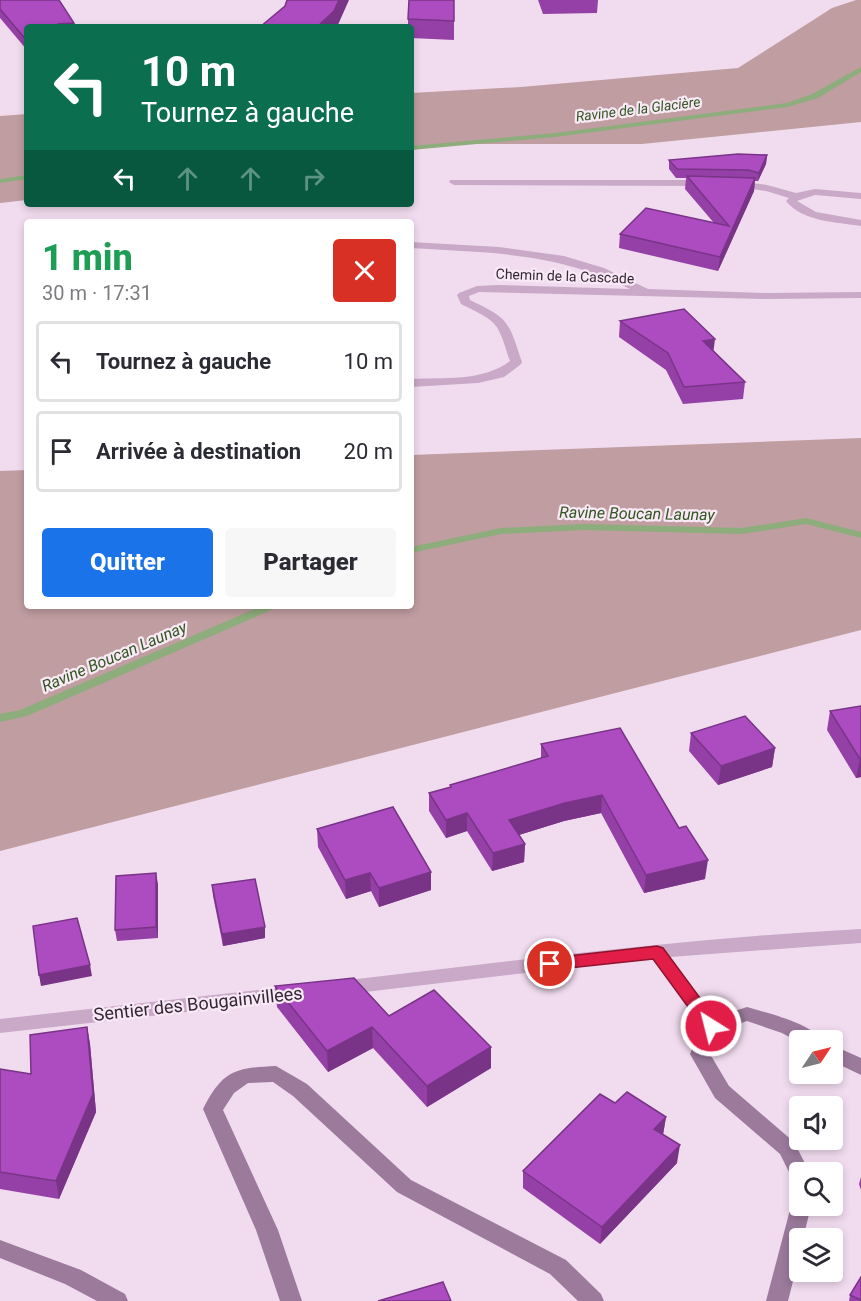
<!DOCTYPE html>
<html lang="fr">
<head>
<meta charset="utf-8">
<style>
  :root { --surface:#fff; --page:#f7f7f7; --text:#2b2b33; --muted:#7c7c81; --line:#e1e1e2; --accent:#1a73e8 }
  body { margin:0; font-family:Roboto,sans-serif; background:var(--page); color:var(--text); height:100vh; display:flex; flex-direction:column; font-size:22px; white-space:nowrap }
  * { box-sizing:border-box; margin:0 }
  p { font-size:20px; color:var(--muted) }
  .icon { flex:none; width:33px; height:33px; fill:none; stroke:currentColor; stroke-width:2; stroke-linecap:round; stroke-linejoin:round }
  .map { position:relative; flex:1; overflow:hidden }
  .drawer { position:absolute; left:24px; top:219px; width:390px; height:390px; display:flex; flex-direction:column; background:var(--surface); border-radius:6px; box-shadow:0 3px 9px #0003 }
  .drawer>* { flex:none }
  .banner { position:absolute; left:24px; top:24px; width:390px; height:183px; border-radius:6px; box-shadow:0 3px 9px #0003; background:#0b6e4f; color:#fff; overflow:hidden }
  .needle { width:39px; rotate:55deg }
  .fabs { position:absolute; left:789px; top:1030px; display:grid; gap:12px }
  .fabs a { display:grid; place-items:center; width:54px; height:54px; border-radius:6px; background:var(--surface); box-shadow:0 3px 9px #0003; font-size:30px }
  .pin { position:absolute; display:grid; place-items:center; width:51px; height:51px; color:#fff; margin:-26px; border:3px solid #fff; border-radius:50%; box-shadow:0 2px 6px #0007 }
  .me { position:absolute; width:66px; margin:-33px; rotate:324deg; stroke-linejoin:round; filter:drop-shadow(0 0 4px #0008) }
  .turn { display:flex; align-items:center; gap:21px; height:126px; padding:0 18px; font-size:27px }
  .turn .icon { width:78px; height:78px; stroke-width:2.5 }
  .turn b { display:block; font-size:42px; line-height:51px }
  .lanes { display:flex; align-items:center; height:57px; padding:0 18px; background:#0003; justify-content:center; gap:30px; direction:ltr }
  .lanes .off { opacity:.35 }
  .round { display:grid; place-items:center; flex:none; width:63px; height:63px; border-radius:6px; background:var(--page) }
  .head { display:flex; align-items:center; justify-content:space-between; height:102px; padding:0 18px }
  h1 { font-size:36px; font-weight:800; line-height:45px; color:#1e9e55 }
  .primary-button { display:flex; gap:12px; margin-top:auto; padding:12px 18px }
  .primary-button a { flex:1; height:69px; border-radius:6px; background:var(--accent); color:#fff; font-size:24px; font-weight:800; line-height:69px; text-align:center }
  .primary-button a+a { background:var(--page); color:var(--text) }
  ul { padding:0; list-style:none }
  li { display:flex; align-items:center; gap:18px; height:81px; margin:0 12px 9px; padding:0 6px; border:3px solid var(--line); border-radius:6px }
  li div { flex:1 }
  li b { display:block; font-size:22px }
  li em { font-style:normal }
  .map>svg:first-child { display:block }
</style>
</head>
<body>
<div class="map">
<svg width="861" height="1301" viewBox="0 0 861 1301">
  <rect width="100%" height="100%" fill="#f1dcef"/>
  <g fill="#c09da0">
    <path d="M 856,0 L 861,0 L 861,122 L 642,144 L 455,144 L 411,150 L 411,93 L 521,87 L 738,68 L 832,8 Z"/>
    <path d="M 27,114 L 27,200 L 0,203 L 0,116 Z"/>
    <path d="M 861,438 L 861,630 L 0,851 L 0,471 L 27,470 L 27,606 L 411,606 L 411,455 Z"/>
  </g>
  <g fill="none" stroke-linecap="round" stroke-linejoin="round">
    <g fill="#8ead7c" fill-rule="evenodd">
      <path d="M 861,67 L 861,72 L 818,98 L 788,107 L 555,137 L 411,150 L 411,146 L 555,133 L 787,103 L 812,94 Z"/>
      <path d="M 27,175 L 27,179 L 0,183 L 0,179 Z"/>
      <path d="M 806,518 L 861,532 L 861,538 L 806,524 L 742,534 L 584,530 L 501,534 L 411,553 L 411,547 L 501,528 L 584,524 L 742,528 Z"/>
      <path d="M 262,606 L 278,606 L 276,608 L 27,716 L 0,722 L 0,714 L 20,710 Z"/>
    </g>
    <g fill="#c9a9c7" fill-rule="evenodd">
      <path d="M 450,180 L 706,180 L 711,183 L 706,186 L 454,185 L 449,182 Z"/>
      <path d="M 736,181 L 767,185 L 796,193 L 815,189 L 861,193 L 861,199 L 815,195 L 797,201 L 816,212 L 861,220 L 861,226 C 836,222 803,222 786,201 L 789,198 L 766,191 L 732,186 L 732,182 Z"/>
      <path d="M 411,242 L 499,247 L 564,256 L 604,268 L 648,289 L 767,293 L 861,292 L 861,298 L 767,299 L 479,292 L 469,296 L 470,300 C 510,319 508,321 522,362 L 520,365 L 504,377 L 478,383 L 411,387 L 411,379 C 444,377 482,382 510,361 C 497,321 499,323 461,304 L 457,295 L 459,293 L 477,286 L 498,285 L 630,289 C 556,252 491,253 411,248 Z"/>
      <path d="M 861,929 L 861,943 L 670,957 L 720,1026 L 718,1031 L 711,1033 L 704,1031 L 652,958 L 340,995 L 333,993 L 331,988 L 333,983 L 340,981 C 513,961 686,938 861,929 Z"/>
      <path d="M 295,986 L 302,988 L 304,993 L 302,998 L 295,1000 L 0,1033 L 0,1019 Z"/>
    </g>
    <g fill="#9b7a9c" fill-rule="evenodd">
      <path d="M 747,1007 C 766,1013 812,1023 822,1041 L 800,1041 L 800,1043 L 782,1033 L 747,1021 L 719,1031 L 710,1054 L 729,1086 L 794,1142 L 810,1173 L 800,1173 L 800,1182 L 793,1180 L 780,1154 L 715,1098 L 690,1054 L 704,1021 Z"/>
      <path d="M 832,1045 L 861,1058 L 861,1075 L 832,1061 Z"/>
      <path d="M 276,1066 L 307,1084 L 411,1180 L 566,1260 L 601,1294 L 604,1301 L 578,1301 L 550,1274 L 397,1192 L 293,1096 L 273,1082 L 248,1083 L 234,1093 L 223,1110 L 278,1230 L 302,1301 L 280,1301 L 256,1230 L 203,1109 C 223,1070 235,1068 276,1066 Z"/>
      <path d="M 800,1198 L 800,1206 L 811,1206 L 803,1239 L 800,1239 L 800,1254 L 788,1301 L 766,1301 L 791,1206 L 794,1200 Z"/>
      <path d="M 0,1240 L 81,1270 L 125,1294 L 128,1301 L 97,1301 L 65,1284 L 0,1258 Z"/>
    </g>
  </g>
  <g fill="#9540a6">
    <path d="M 0,0 L 74,23 L 75,27 L 27,27 L 27,50 L 0,18 Z"/>
    <path d="M 538,0 L 598,0 L 597,13 L 543,14 Z"/>
    <path d="M 408,19 L 454,21 L 454,40 L 411,38 L 411,27 L 408,27 Z"/>
    <path d="M 767,155 L 766,164 L 758,181 L 755,181 L 754,191 L 718,271 L 619,248 L 620,234 L 714,223 L 685,189 L 686,178 L 676,178 L 669,169 L 669,160 Z"/>
    <path d="M 620,321 L 714,351 L 745,382 L 743,399 L 683,404 L 666,370 L 619,337 Z"/>
    <path d="M 861,706 L 861,777 L 856,778 L 827,730 L 830,711 Z"/>
    <path d="M 691,733 L 775,748 L 772,767 L 718,785 L 689,751 Z"/>
    <path d="M 541,744 L 705,879 L 644,893 L 601,813 L 564,821 L 519,835 L 525,844 L 524,862 L 492,871 L 467,831 L 446,838 L 429,811 L 429,793 L 450,787 L 450,785 L 541,758 Z"/>
    <path d="M 317,829 L 431,872 L 431,890 L 379,907 L 371,891 L 346,899 L 318,847 Z"/>
    <path d="M 158,884 L 158,938 L 117,941 L 115,930 Z"/>
    <path d="M 212,885 L 265,938 L 223,946 L 213,896 Z"/>
    <path d="M 275,986 L 389,1016 L 491,1047 L 491,1068 L 427,1107 L 373,1048 L 328,1072 L 277,1007 Z"/>
    <path d="M 87,1027 L 90,1044 L 96,1112 L 59,1199 L 0,1189 L 0,1069 L 31,1074 Z"/>
    <path d="M 615,1103 L 666,1117 L 663,1135 L 677,1163 L 600,1244 L 523,1188 L 523,1171 Z"/>
    <path d="M 861,1177 L 861,1190 L 859,1184 Z"/>
    <path d="M 861,1277 L 861,1301 L 849,1301 L 850,1295 Z"/>
  </g>
  <g fill="#793487">
    <path d="M 339,0 L 349,0 L 337,27 L 317,27 Z"/>
    <path d="M 767,155 L 766,164 L 758,181 L 759,173 Z"/>
    <path d="M 755,178 L 754,191 L 718,271 L 720,257 Z"/>
    <path d="M 715,339 L 713,355 L 703,341 Z"/>
    <path d="M 775,748 L 772,767 L 718,785 L 721,766 Z"/>
    <path d="M 861,758 L 861,777 L 856,778 L 860,759 Z"/>
    <path d="M 602,795 L 601,813 L 564,821 L 509,838 L 509,820 L 565,803 Z"/>
    <path d="M 467,813 L 467,831 L 446,838 L 446,820 Z"/>
    <path d="M 525,844 L 524,862 L 492,871 L 493,853 Z"/>
    <path d="M 708,860 L 705,879 L 644,893 L 646,875 Z"/>
    <path d="M 431,872 L 431,890 L 379,907 L 379,888 Z"/>
    <path d="M 156,873 L 158,884 L 158,938 L 156,927 Z"/>
    <path d="M 370,873 L 371,891 L 346,899 L 345,880 Z"/>
    <path d="M 265,927 L 265,938 L 223,946 L 222,934 Z"/>
    <path d="M 90,965 L 92,976 L 41,986 L 39,975 Z"/>
    <path d="M 87,1027 L 90,1044 L 96,1112 L 59,1199 L 56,1181 Z"/>
    <path d="M 372,1027 L 373,1048 L 328,1072 L 327,1051 Z"/>
    <path d="M 491,1047 L 491,1068 L 427,1107 L 427,1086 Z"/>
    <path d="M 666,1117 L 663,1134 L 652,1146 L 654,1129 Z"/>
    <path d="M 680,1145 L 677,1163 L 600,1244 L 602,1227 Z"/>
  </g>
  <g fill="#ad4bc1" stroke="#793487" stroke-width="1.5">
    <path d="M 0,0 L 59,0 L 74,23 L 58,24 L 58,27 L 27,27 L 27,41 L 0,9 Z"/>
    <path d="M 287,0 L 339,0 L 334,11 L 317,27 L 260,27 L 285,6 Z"/>
    <path d="M 409,0 L 454,0 L 454,21 L 408,19 Z"/>
    <path d="M 738,154 L 767,155 L 759,173 L 748,170 L 677,169 L 669,160 Z"/>
    <path d="M 687,176 L 755,178 L 720,257 L 620,234 L 646,208 L 729,226 Z"/>
    <path d="M 684,309 L 715,339 L 703,341 L 745,382 L 684,387 L 668,353 L 620,321 Z"/>
    <path d="M 861,706 L 861,758 L 860,759 L 830,711 Z"/>
    <path d="M 745,716 L 775,748 L 721,766 L 691,733 Z"/>
    <path d="M 620,728 L 679,828 L 686,826 L 708,860 L 646,875 L 602,795 L 565,803 L 509,820 L 525,844 L 493,853 L 467,813 L 446,820 L 429,793 L 451,787 L 450,785 L 548,756 L 541,744 Z"/>
    <path d="M 393,807 L 431,872 L 379,888 L 370,873 L 345,880 L 317,829 Z"/>
    <path d="M 156,873 L 156,927 L 115,930 L 116,876 Z"/>
    <path d="M 255,879 L 265,927 L 222,934 L 212,885 Z"/>
    <path d="M 77,918 L 90,965 L 39,975 L 33,926 Z"/>
    <path d="M 354,978 L 389,1016 L 434,990 L 491,1047 L 427,1086 L 372,1027 L 327,1051 L 275,986 Z"/>
    <path d="M 87,1027 L 93,1094 L 56,1181 L 0,1172 L 0,1069 L 31,1074 L 30,1035 Z"/>
    <path d="M 627,1092 L 666,1117 L 654,1129 L 680,1145 L 602,1227 L 523,1171 L 600,1094 L 615,1103 Z"/>
    <path d="M 861,1277 L 861,1300 L 850,1295 Z"/>
    <path d="M 443,1282 L 451,1301 L 378,1301 Z"/>
  </g>
  <path fill="#e11d48" stroke="#92132f" stroke-width="1.5" d="M 657,946 L 663,948 L 717,1021 L 720,1026 L 717,1030 L 711,1032 L 705,1030 L 653,959 L 550,970 L 544,969 L 542,964 L 544,960 L 550,958 Z"/>
  <g text-anchor="middle" stroke-width="4.5" stroke-linejoin="round" paint-order="stroke">
    <g font-size="14" font-style="italic" fill="#325620" stroke="#f9e9f7">
      <text transform="translate(638 109) rotate(-7)" y="5">Ravine de la Glacière</text>
    </g>
    <g font-size="14" fill="#352836" stroke="#f9e9f7">
      <text transform="translate(565 276) rotate(2)" y="5">Chemin de la Cascade</text>
    </g>
    <g font-size="16" font-style="italic" fill="#325620" stroke="#f9e9f7">
      <text transform="translate(637 513) rotate(1)" y="6">Ravine Boucan Launay</text>
      <text transform="translate(114 656) rotate(-23)" y="6">Ravine Boucan Launay</text>
    </g>
    <g font-size="18" fill="#352836" stroke="#f9e9f7">
      <text transform="translate(198 1004) rotate(-6)" y="6">Sentier des Bougainvillees</text>
    </g>
  </g>
</svg>
<div class="fabs">
<a><svg class="needle" viewBox="-14 -14 28 28"><path d="M0-13l5 13h-10z" fill="#e53935"/><path d="M0 13l5-13h-10z" fill="#7c7c81"/></svg></a>
<a><svg class="icon" aria-label="sound" viewBox="0 0 24 24"><path d="M4 9h4l5-4v14l-5-4H4zM17 9q2 3 0 6"/></svg></a>
<a><svg class="icon" aria-label="search" viewBox="0 0 24 24"><circle cx="10" cy="10" r="6"/><path d="M15 15l6 6"/></svg></a>
<a><svg class="icon" aria-label="layers" viewBox="0 0 24 24"><path d="M12 4l9 5-9 5-9-5zM3 14l9 5 9-5"/></svg></a>
</div>
<div class="pin" style="left:550px;top:964px;background:#d93025"><svg class="icon" aria-label="arrive" viewBox="0 0 24 24"><path d="M6 21V4h12l-3 4 3 4H6"/></svg></div>
<svg class="me" style="left:711px;top:1026px" viewBox="-20 -20 40 40"><circle r="17" fill="#e11d48" stroke="#fff" stroke-width="3"/><path d="M0-11L8 9 0 5-8 9z" fill="#fff"/></svg>
<div class="banner">
<div class="turn"><svg class="icon" aria-label="left" viewBox="0 0 24 24"><path d="M17 20v-9H6M10 6l-5 5 5 5"/></svg><div><b>10 m</b>Tournez à gauche</div></div>
<div class="lanes"><svg class="icon" aria-label="left" viewBox="0 0 24 24"><path d="M17 20v-9H6M10 6l-5 5 5 5"/></svg><svg class="icon off" aria-label="ahead" viewBox="0 0 24 24"><path d="M12 20V5M6 11l6-6 6 6"/></svg><svg class="icon off" aria-label="ahead" viewBox="0 0 24 24"><path d="M12 20V5M6 11l6-6 6 6"/></svg><svg class="icon off" aria-label="right" viewBox="0 0 24 24"><path d="M7 20v-9h11M14 6l5 5-5 5"/></svg></div>
</div>
<section class="drawer">
<div class="head"><div><h1>1 min</h1><p>30 m · 17:31</p></div><a class="round" style="background:#d93025;color:#fff"><svg class="icon" aria-label="close" viewBox="0 0 24 24"><path d="M6 6l12 12M18 6L6 18"/></svg></a></div>
<ul>
<li><svg class="icon" aria-label="left" viewBox="0 0 24 24"><path d="M17 20v-9H6M10 6l-5 5 5 5"/></svg><div><b>Tournez à gauche</b></div><em>10 m</em></li>
<li><svg class="icon" aria-label="arrive" viewBox="0 0 24 24"><path d="M6 21V4h12l-3 4 3 4H6"/></svg><div><b>Arrivée à destination</b></div><em>20 m</em></li>
</ul>
<div class="primary-button"><a>Quitter</a><a>Partager</a></div>
</section>
</div>
</body>
</html>
